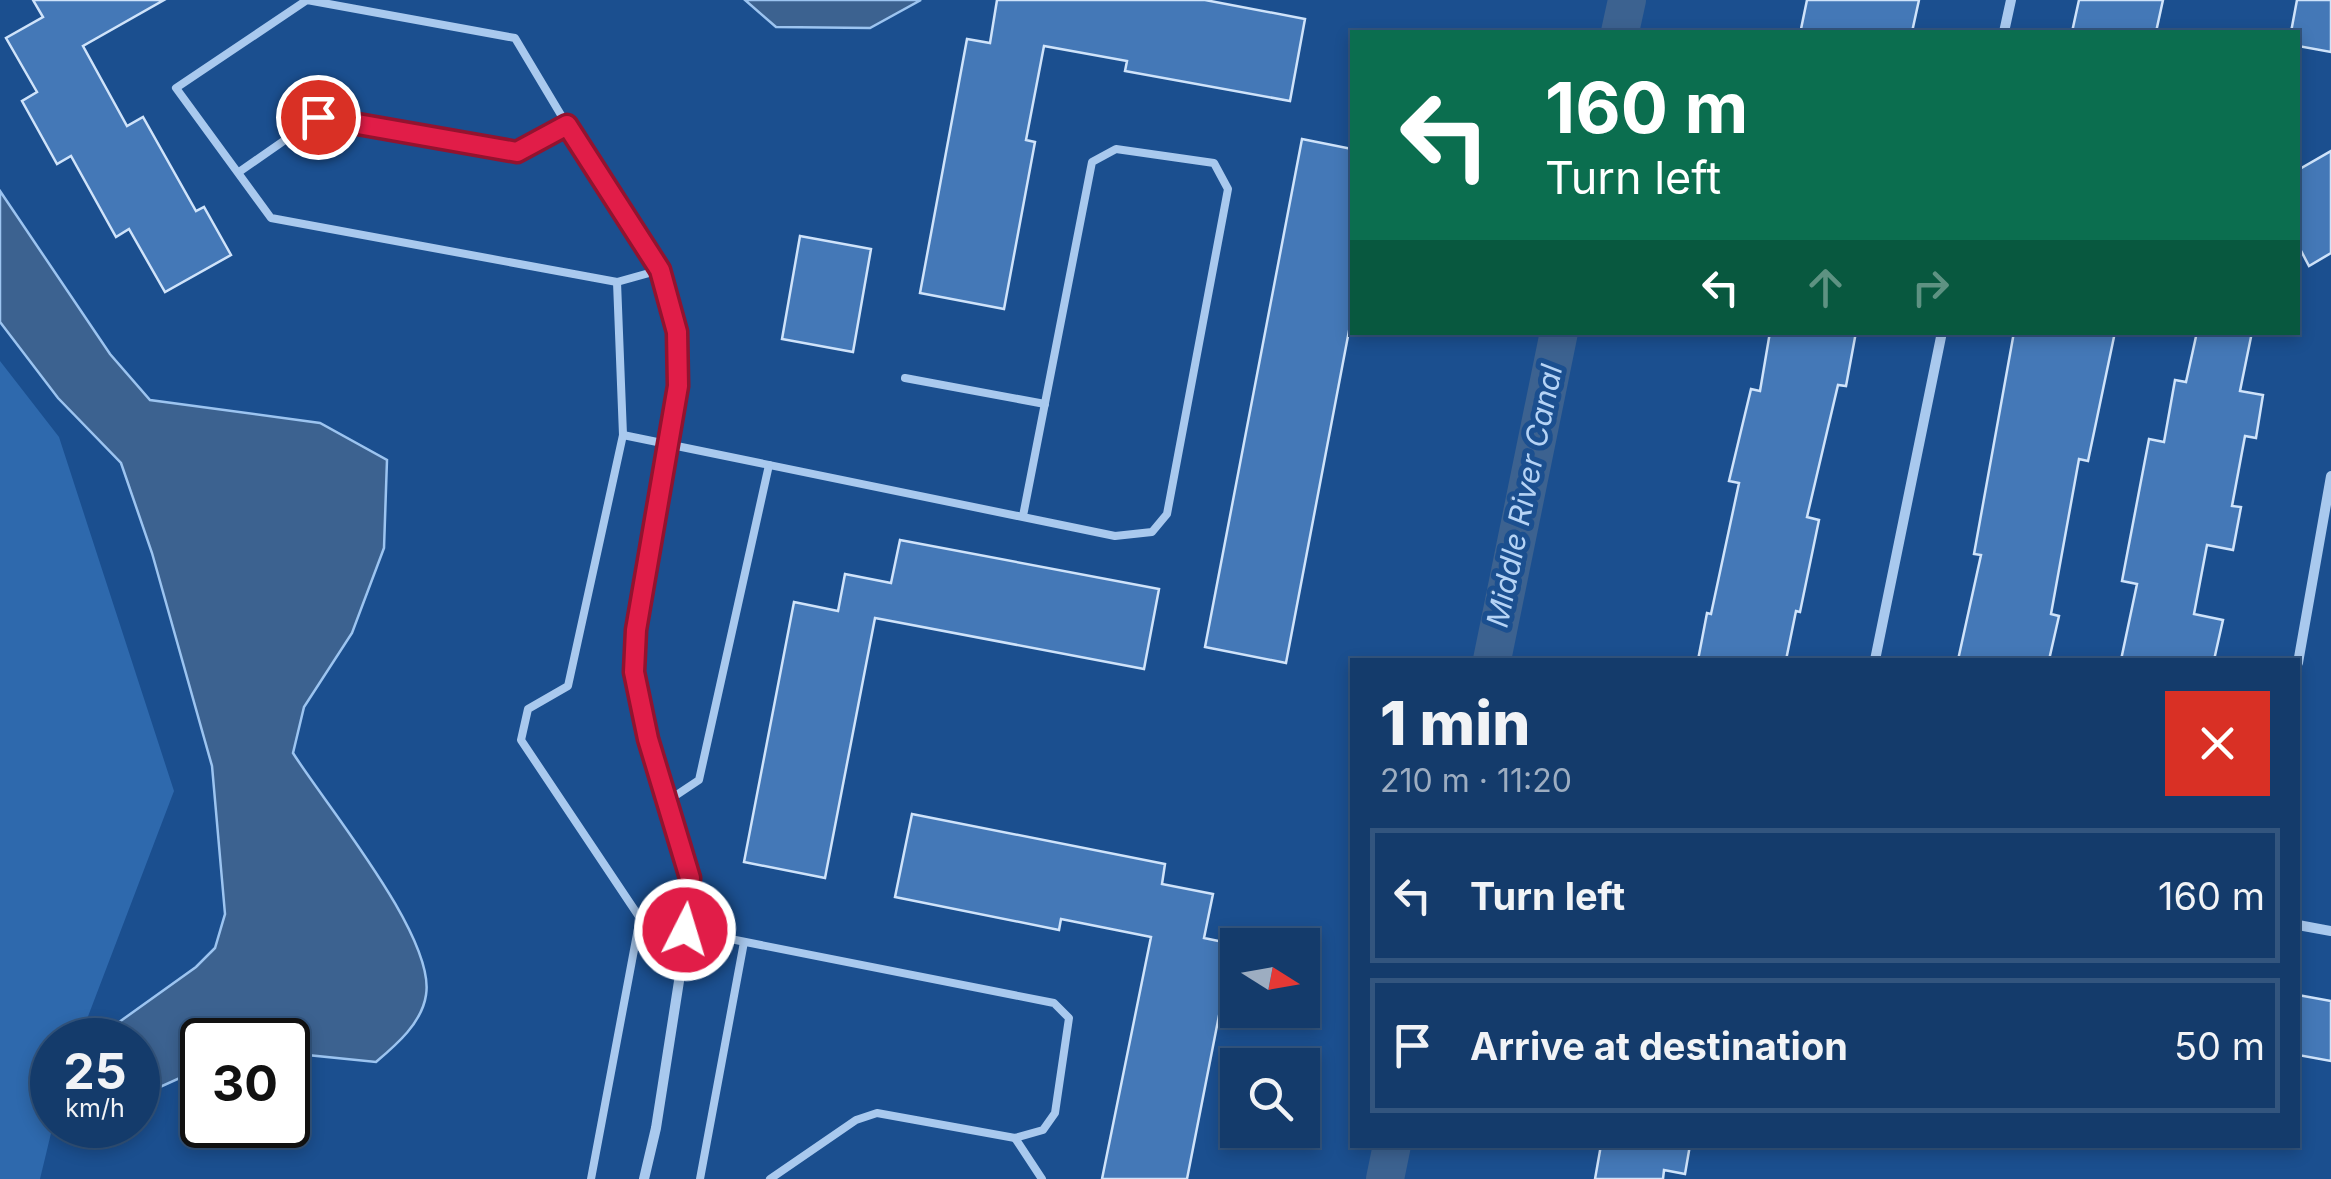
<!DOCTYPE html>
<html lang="en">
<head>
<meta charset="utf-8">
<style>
  :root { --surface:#143b6b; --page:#214673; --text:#f1f3f6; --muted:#9dadc1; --line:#33557e }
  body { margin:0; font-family:Inter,sans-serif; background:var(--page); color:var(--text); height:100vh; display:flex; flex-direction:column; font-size:38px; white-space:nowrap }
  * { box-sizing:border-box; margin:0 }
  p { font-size:32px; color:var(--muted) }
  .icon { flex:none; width:55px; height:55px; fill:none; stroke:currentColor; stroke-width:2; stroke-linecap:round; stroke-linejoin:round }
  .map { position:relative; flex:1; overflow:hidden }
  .side { position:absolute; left:1350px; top:658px; width:950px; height:490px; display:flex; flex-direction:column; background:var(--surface); border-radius:0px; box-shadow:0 5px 15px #0003,0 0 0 2px var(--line) }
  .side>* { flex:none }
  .top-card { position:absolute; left:1350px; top:30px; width:950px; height:305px; border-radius:0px; box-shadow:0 5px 15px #0003,0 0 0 2px var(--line); background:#0b6e4f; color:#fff; overflow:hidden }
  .needle { width:65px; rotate:101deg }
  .tools { position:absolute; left:1220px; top:928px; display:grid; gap:20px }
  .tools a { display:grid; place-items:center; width:100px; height:100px; border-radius:0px; background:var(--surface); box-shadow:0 5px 15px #0003,0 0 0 2px var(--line); font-size:50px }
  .speed { position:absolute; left:30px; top:1018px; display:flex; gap:20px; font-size:50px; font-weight:700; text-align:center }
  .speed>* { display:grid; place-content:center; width:130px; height:130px; border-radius:50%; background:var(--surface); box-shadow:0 5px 15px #0003,0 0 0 2px var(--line); line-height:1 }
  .speed small { font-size:25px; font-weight:400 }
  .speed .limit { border:5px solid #111; border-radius:15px; background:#fff; color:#111 }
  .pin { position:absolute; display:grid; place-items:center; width:85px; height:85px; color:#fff; margin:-42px; border:5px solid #fff; border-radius:50%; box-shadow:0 2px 10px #0007 }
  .me { position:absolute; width:110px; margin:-55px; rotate:5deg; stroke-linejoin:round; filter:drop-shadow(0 0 8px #0008) }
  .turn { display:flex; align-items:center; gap:35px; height:210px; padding:0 30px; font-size:45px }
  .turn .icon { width:130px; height:130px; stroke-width:2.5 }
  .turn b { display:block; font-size:70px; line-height:85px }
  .lanes { display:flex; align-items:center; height:95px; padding:0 30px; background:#0003; justify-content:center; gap:50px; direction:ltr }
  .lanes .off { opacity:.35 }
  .round { display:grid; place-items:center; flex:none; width:105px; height:105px; border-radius:0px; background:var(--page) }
  .headline { display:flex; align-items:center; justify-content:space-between; height:170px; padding:0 30px }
  h1 { font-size:60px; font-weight:800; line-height:75px }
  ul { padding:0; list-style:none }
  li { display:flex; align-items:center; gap:30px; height:135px; margin:0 20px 15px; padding:0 10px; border:5px solid var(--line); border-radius:0px }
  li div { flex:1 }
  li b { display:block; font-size:38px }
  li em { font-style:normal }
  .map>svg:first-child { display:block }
</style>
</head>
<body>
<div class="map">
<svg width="2331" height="1179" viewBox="0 0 2331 1179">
  <rect width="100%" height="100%" fill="#1b4f8f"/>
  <path fill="#2e69ad" d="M 0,361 L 59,437 L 174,791 L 79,1040 L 52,1040 L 53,1125 L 40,1179 L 0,1179 Z"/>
  <g fill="#3c6290" stroke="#9cc4f0" stroke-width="2.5">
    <path d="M 745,0 L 921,0 L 870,28 L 776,27 Z"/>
    <path d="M 0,191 L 110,354 L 150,400 L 320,423 L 387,460 L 384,548 L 352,633 L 304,707 L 293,753 C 325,804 436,937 426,995 C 422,1023 396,1045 376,1062 L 288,1053 L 288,1040 L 202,1040 L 202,1068 L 138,1097 L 138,1040 L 94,1040 L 196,967 L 215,948 L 225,914 L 212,766 L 152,553 L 121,463 L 58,398 L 0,322 Z"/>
  </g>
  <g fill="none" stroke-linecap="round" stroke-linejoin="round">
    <g stroke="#3c6290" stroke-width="38">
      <path d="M 1620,32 L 1627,0"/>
      <path d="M 1492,660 L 1559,332"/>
      <path d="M 1385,1179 L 1392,1145"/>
    </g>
  </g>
  <g fill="#4478b7" stroke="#cfe3fa" stroke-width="2.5">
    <path d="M 33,0 L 164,0 L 83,46 L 127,126 L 143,117 L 196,211 L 204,207 L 231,255 L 165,292 L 129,229 L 116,237 L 71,156 L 57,164 L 22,101 L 37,92 L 6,38 L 43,17 Z"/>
    <path d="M 997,0 L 1205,0 L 1305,19 L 1290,101 L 1125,71 L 1127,61 L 1044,46 L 1026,140 L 1035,142 L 1004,309 L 920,293 L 967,39 L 990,43 Z"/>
    <path d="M 1807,0 L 1919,0 L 1912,32 L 1817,32 L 1801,29 Z"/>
    <path d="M 2079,0 L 2163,0 L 2156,32 L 2072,32 Z"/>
    <path d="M 2297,0 L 2331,0 L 2331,52 L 2298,46 L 2298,32 L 2291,32 Z"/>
    <path d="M 1302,139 L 1352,149 L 1352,315 L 1286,663 L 1205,647 Z"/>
    <path d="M 2331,151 L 2331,253 L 2309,266 L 2298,245 L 2298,170 Z"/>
    <path d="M 800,236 L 871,249 L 853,352 L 782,339 Z"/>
    <path d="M 1770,332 L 1856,332 L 1846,386 L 1838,385 L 1807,517 L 1819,520 L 1800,612 L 1796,611 L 1786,660 L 1698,660 L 1707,613 L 1711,614 L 1739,483 L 1729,481 L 1751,389 L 1760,391 Z"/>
    <path d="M 2014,332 L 2115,332 L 2088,461 L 2079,459 L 2051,614 L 2059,616 L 2049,660 L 1958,660 L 1981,555 L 1974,554 Z"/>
    <path d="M 2197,332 L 2252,332 L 2240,391 L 2263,395 L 2256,438 L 2245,436 L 2232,506 L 2241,507 L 2233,550 L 2207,545 L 2194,614 L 2223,620 L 2214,660 L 2121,660 L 2137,584 L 2122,581 L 2149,439 L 2164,442 L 2175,380 L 2186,382 Z"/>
    <path d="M 900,540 L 1159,589 L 1144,669 L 875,618 L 825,878 L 744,862 L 794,602 L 838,611 L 845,574 L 891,583 Z"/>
    <path d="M 912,814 L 1165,864 L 1162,884 L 1213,894 L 1204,938 L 1233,944 L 1187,1179 L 1102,1179 L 1151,937 L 1061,919 L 1059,930 L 895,897 Z"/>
    <path d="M 2298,995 L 2331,1001 L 2331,1061 L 2298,1055 Z"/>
    <path d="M 1601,1145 L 1690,1145 L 1685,1174 L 1664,1170 L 1663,1179 L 1595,1179 Z"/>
  </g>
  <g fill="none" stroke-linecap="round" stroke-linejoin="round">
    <g stroke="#a9c9ee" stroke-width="8">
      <path d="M 307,0 L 515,38 L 567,125 L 660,270 L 617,282 L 271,218 L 176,88 Z"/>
      <path d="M 239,172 L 318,117 L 517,152 L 567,125"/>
      <path d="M 905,378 L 1045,404"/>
      <path d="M 623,435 L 1115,536 L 1152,532 L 1167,514 L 1228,189 L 1214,163 L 1116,149 L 1092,162 L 1023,516"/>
      <path d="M 669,800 L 699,780 L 769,465"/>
      <path d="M 640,918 L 685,930 L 1054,1003 L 1069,1018 L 1055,1113 L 1043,1130 L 1015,1138 L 877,1113 L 856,1120 L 770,1179"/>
      <path d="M 1015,1138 L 1042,1179"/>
      <path d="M 591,1179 L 640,918 L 521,740 L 528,709 L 568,686 L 623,435 L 617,282"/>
      <path d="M 700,1179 L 744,942"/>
    </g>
    <g stroke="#a9c9ee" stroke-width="10">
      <path d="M 2004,32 L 2011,0"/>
      <path d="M 1875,660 L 1942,332"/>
      <path d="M 2298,663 L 2331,476"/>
      <path d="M 2298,925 L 2331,931"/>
      <path d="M 644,1179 L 656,1128 L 682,962 L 690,878 L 649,739 L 634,672 L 636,630 L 677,386 L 677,332 L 660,270"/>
    </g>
  </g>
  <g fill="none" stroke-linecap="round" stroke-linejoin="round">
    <g stroke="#92132f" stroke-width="25">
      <path id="route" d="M 318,117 L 517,152 L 567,125 L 660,270 L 677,332 L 678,386 L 636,630 L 634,672 L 648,739 L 690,878 L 685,930"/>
    </g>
    <use href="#route" stroke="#e11d48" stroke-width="18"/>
  </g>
  <g text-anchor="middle" stroke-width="10" stroke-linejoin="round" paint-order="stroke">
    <g font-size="30" font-style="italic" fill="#b5d3f5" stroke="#1b4f8f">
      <text transform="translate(1525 496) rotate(-78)" y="10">Middle River Canal</text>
    </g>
  </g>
</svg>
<div class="tools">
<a><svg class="needle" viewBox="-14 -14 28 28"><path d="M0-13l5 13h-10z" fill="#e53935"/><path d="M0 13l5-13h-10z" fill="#9dadc1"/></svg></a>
<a><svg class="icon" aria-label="search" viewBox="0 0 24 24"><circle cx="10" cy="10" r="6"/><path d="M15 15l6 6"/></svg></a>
</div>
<div class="speed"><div>25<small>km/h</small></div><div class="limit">30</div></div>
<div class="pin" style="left:318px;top:117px;background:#d93025"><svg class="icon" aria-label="arrive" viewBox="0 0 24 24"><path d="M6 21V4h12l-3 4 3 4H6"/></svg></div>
<svg class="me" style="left:685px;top:930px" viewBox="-20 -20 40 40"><circle r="17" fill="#e11d48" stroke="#fff" stroke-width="3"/><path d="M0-11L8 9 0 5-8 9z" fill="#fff"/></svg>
<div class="top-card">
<div class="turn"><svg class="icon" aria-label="left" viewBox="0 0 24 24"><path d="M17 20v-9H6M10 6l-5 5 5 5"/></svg><div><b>160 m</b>Turn left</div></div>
<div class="lanes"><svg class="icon" aria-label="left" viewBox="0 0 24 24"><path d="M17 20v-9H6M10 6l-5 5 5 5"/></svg><svg class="icon off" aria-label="ahead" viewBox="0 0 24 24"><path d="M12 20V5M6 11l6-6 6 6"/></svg><svg class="icon off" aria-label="right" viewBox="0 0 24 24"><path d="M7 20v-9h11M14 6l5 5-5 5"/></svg></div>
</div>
<section class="side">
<div class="headline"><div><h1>1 min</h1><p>210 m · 11:20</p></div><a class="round" style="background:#d93025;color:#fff"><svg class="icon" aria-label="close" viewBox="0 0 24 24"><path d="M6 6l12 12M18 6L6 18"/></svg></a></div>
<ul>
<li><svg class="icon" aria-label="left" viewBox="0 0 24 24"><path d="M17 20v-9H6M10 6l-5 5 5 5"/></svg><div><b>Turn left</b></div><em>160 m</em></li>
<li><svg class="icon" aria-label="arrive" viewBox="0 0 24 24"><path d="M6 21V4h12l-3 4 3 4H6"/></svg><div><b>Arrive at destination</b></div><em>50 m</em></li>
</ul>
</section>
</div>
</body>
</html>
